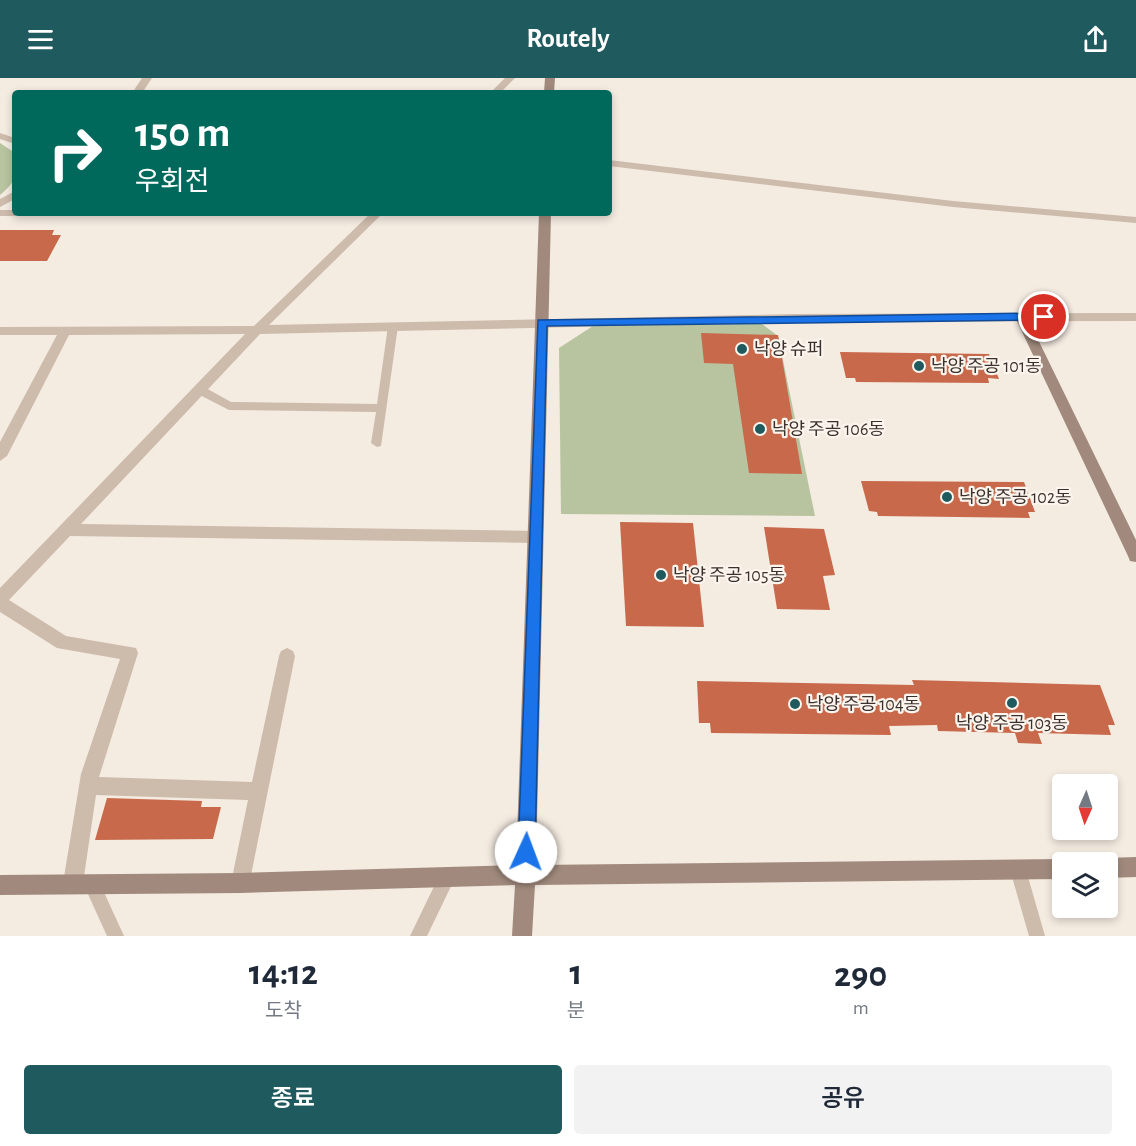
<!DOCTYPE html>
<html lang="ko">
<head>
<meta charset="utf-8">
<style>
  :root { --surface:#fff; --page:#f2f2f3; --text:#1f2937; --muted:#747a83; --accent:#1f5a5e }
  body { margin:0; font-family:"Alegreya Sans","Noto Sans KR",sans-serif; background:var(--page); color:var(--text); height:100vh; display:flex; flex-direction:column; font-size:22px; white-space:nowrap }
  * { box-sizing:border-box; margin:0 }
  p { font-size:20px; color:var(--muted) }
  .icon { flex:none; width:33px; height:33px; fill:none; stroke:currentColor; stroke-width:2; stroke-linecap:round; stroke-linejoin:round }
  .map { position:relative; height:858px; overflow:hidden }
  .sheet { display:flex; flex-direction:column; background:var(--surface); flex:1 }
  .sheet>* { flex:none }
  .top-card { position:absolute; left:12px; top:12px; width:600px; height:126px; border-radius:6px; box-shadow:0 3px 9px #0003; background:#00695c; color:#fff; overflow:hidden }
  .needle { width:39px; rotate:183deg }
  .fabs { position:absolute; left:1052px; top:696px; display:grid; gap:12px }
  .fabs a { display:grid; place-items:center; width:66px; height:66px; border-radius:6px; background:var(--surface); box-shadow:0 3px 9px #0003; font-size:30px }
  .pin { position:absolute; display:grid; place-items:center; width:51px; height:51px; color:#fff; margin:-26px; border:3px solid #fff; border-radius:50%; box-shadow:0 2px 6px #0007 }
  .me { position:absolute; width:66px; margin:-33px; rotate:2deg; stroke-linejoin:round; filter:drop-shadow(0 0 4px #0008) }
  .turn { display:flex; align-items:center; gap:21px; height:126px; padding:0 24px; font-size:27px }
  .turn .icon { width:78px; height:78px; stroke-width:2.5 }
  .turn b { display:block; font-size:42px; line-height:51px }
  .eta { display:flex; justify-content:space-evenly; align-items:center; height:102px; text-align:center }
  .eta b { font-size:36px; font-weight:600; line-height:42px }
  .cta { display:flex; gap:12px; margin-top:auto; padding:12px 24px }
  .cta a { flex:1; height:69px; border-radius:6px; background:var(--accent); color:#fff; font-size:24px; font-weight:600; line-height:69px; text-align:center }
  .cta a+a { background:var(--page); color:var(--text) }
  header { display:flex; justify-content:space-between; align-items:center; height:78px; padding:0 24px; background:var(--accent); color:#fff; font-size:27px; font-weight:600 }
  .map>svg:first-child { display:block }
</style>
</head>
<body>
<header><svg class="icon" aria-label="menu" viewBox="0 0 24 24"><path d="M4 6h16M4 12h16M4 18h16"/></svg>Routely<svg class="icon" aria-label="share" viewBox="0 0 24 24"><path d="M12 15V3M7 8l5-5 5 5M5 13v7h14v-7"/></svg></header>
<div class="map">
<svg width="1136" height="858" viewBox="0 0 1136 858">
  <rect width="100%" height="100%" fill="#f4ebe1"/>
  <g fill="#b8c4a0">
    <path d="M 0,65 L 15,75 C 15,98 19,101 0,117 Z"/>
    <path d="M 762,246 L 778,258 L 815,438 L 561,436 L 559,270 L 593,248 Z"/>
  </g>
  <g fill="#c8694b">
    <path d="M 0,152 L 54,152 L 52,157 L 61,157 L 47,183 L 0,183 Z"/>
    <path d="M 701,255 L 778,257 L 802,396 L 749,395 L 733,286 L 704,285 Z"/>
    <path d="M 840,274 L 989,276 L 999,301 L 988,300 L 989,305 L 856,304 L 855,300 L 846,300 Z"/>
    <path d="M 861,403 L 1024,404 L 1035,434 L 1028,434 L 1030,440 L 878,438 L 877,434 L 869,433 Z"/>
    <path d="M 620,444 L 693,445 L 704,549 L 626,548 Z"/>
    <path d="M 764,449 L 824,451 L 835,497 L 823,498 L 830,532 L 777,531 Z"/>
    <path d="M 912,602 L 1100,607 L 1115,647 L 1108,647 L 1111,657 L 1038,655 L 1042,666 L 1018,665 L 1015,655 L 938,653 L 937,647 L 889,648 L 891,657 L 803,656 L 711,655 L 710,645 L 699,645 L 697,603 L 914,607 Z"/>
    <path d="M 107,720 L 202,723 L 201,729 L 221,729 L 213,761 L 95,762 Z"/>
  </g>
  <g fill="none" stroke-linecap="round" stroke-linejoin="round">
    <g fill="#cdbbac" fill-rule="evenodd">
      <path d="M 393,245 L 398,248 L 381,368 L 377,369 L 371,365 L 376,334 L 229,332 L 196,315 L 195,312 L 196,309 L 204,309 L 231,324 L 377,326 L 388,248 Z"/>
      <path d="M 1018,784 L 1024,786 L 1026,792 L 1045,858 L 1029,858 L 1010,792 L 1012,786 Z"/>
      <path d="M 447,792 L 453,794 L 455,800 L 427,858 L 410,858 L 441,794 Z"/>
      <path d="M 91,797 L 97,799 L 124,858 L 107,858 L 83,805 L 85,799 Z"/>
    </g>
    <g fill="#cdbbac" fill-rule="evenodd">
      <path d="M 142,0 L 152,0 L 142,15 L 132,15 Z"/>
      <path d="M 505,0 L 515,0 L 500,15 L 490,15 Z"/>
      <path d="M 0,55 L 15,60 L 15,66 L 0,61 Z"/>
      <path d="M 609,82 L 953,123 L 1136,139 L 1136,145 L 953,129 L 609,88 Z"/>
      <path d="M 15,113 L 15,121 L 0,129 L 0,121 Z"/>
      <path d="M 0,132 L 15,132 L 15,135 L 21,135 L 15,138 L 0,138 Z"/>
      <path d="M 371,135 L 383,135 L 269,247 L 794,236 L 1136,235 L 1136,243 L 794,244 L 260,256 L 81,446 L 535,453 L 540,455 L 543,459 L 540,463 L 535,465 L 70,458 L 9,522 L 66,558 L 136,570 L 138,575 L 99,699 L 252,704 L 279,578 L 281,573 L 287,570 L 293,573 L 295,578 L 248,812 L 241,815 L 234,812 L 231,805 L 248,722 L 96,717 L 83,805 L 80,812 L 73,815 L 66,812 L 63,805 L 81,696 L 120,581 L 57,570 L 0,534 L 0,510 L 245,256 L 69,257 L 7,378 L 0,383 L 0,364 L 57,257 L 0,257 L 0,249 L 254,248 Z"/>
    </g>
    <g fill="#a18a7d" fill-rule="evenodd">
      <path d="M 545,0 L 555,0 L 554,15 L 544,15 Z"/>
      <path d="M 539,135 L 551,135 L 536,787 L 1062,781 L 1069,784 L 1062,784 L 1062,801 L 535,807 L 532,858 L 512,858 L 515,807 L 241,815 L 0,817 L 0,797 L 241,795 L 516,787 Z"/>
      <path d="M 1021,235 L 1027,239 L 1136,462 L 1136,484 L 1130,483 L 1128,478 L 1015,239 Z"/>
      <path d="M 1136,779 L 1136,799 L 1107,800 L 1107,784 L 1099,784 L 1107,780 Z"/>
    </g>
  </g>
  <path fill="#1a73e8" stroke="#114b97" stroke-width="1.5" d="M 1044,235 L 1050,239 L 1048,242 L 547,248 L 535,774 L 533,780 L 526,783 L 520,780 L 518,774 L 538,242 Z"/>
  <g fill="#1f5a5e" stroke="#fbf5ee" stroke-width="2">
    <circle cx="742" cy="271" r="6"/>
    <circle cx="919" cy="288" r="6"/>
    <circle cx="760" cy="351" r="6"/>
    <circle cx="947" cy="419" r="6"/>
    <circle cx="661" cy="497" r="6"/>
    <circle cx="1012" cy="625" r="6"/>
    <circle cx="795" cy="626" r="6"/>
  </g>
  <g text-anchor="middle" stroke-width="4.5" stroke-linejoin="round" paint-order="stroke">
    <g font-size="18" fill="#3b302b" stroke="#fbf5ee" text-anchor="start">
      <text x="754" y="277">낙양 슈퍼</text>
      <text x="931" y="294">낙양 주공 101동</text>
      <text x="772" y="357">낙양 주공 106동</text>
      <text x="959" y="425">낙양 주공 102동</text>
      <text x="673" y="503">낙양 주공 105동</text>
      <text x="807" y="632">낙양 주공 104동</text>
      <text x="1012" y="651" text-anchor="middle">낙양 주공 103동</text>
    </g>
  </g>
</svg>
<div class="fabs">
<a><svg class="needle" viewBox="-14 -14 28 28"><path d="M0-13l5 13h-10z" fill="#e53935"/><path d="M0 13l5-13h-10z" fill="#747a83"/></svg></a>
<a><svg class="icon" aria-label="layers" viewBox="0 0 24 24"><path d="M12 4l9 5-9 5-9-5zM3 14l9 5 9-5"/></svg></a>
</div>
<div class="pin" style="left:1044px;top:239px;background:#d93025"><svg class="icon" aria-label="arrive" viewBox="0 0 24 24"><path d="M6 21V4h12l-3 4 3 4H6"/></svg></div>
<svg class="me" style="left:526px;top:774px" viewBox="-20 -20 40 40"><circle r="19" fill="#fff"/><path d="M0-13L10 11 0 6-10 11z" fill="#1a73e8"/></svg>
<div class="top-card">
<div class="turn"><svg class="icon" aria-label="right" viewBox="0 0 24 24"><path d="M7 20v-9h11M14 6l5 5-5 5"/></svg><div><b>150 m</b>우회전</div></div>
</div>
</div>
<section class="sheet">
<div class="eta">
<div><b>14:12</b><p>도착</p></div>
<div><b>1</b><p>분</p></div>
<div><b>290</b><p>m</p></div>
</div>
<div class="cta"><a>종료</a><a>공유</a></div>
</section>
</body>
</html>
